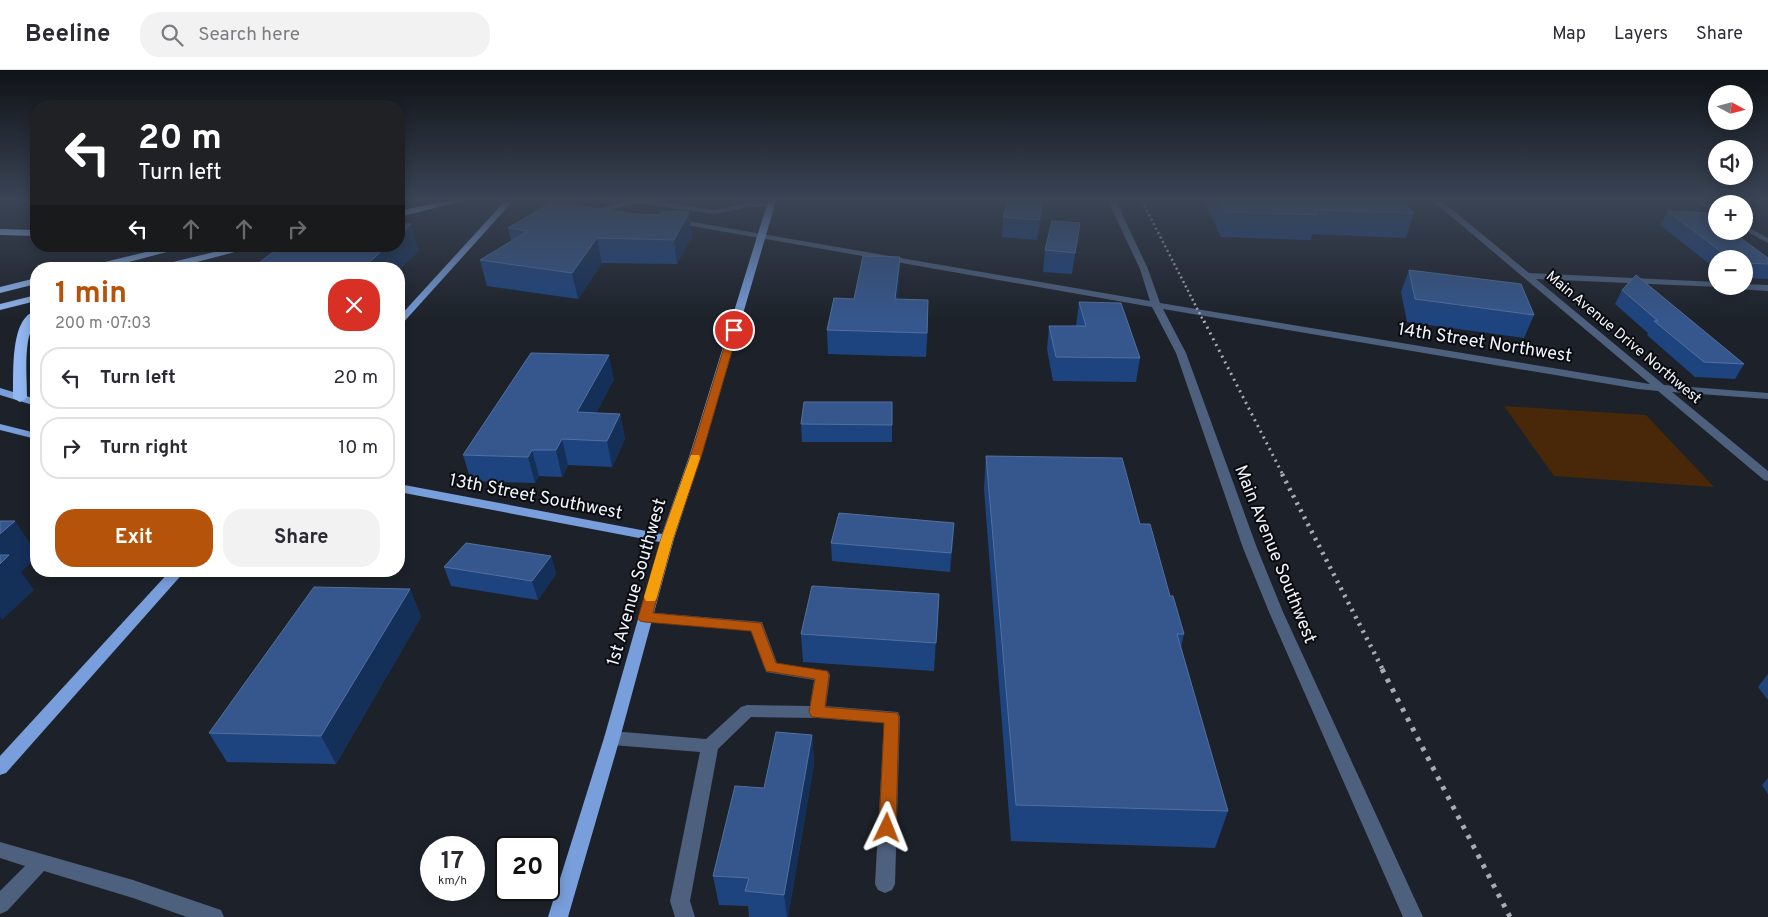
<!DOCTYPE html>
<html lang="en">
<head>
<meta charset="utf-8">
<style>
  :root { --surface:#fff; --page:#f2f2f3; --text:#2b2b33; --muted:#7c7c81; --line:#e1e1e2; --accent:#b45309 }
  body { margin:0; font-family:Overpass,sans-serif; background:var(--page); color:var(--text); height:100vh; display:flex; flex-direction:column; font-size:19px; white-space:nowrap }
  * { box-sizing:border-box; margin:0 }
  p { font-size:16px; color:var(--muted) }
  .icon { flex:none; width:28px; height:28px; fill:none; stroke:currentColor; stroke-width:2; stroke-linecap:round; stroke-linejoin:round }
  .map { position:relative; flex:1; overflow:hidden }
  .drawer { position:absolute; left:30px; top:192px; width:375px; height:315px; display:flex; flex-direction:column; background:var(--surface); border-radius:20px; box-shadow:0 2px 12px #0003 }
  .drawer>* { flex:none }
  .banner { position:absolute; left:30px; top:30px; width:375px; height:152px; border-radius:20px; box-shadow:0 2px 12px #0003; background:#202124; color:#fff; overflow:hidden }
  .needle { width:32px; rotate:97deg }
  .buttons { position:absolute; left:1708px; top:15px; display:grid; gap:10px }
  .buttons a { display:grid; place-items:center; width:45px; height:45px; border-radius:50%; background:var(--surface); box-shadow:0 2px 12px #0003; font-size:25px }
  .speed { position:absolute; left:420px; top:766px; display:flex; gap:10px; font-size:25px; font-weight:700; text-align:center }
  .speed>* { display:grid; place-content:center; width:65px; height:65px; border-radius:50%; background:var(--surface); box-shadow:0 2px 12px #0003; line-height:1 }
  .speed small { font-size:12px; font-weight:400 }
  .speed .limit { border:2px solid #111; border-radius:8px; background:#fff; color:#111 }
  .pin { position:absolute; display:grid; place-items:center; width:42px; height:42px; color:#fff; margin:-21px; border:2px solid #fff; border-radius:50%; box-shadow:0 1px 5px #0007 }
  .me { position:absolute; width:55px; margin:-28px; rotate:2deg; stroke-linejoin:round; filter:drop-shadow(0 0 4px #0008) }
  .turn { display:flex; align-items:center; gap:18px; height:105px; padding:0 25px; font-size:22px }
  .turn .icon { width:65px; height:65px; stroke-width:2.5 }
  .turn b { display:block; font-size:35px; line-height:42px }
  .lanes { display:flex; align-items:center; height:48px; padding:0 25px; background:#0003; justify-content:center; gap:25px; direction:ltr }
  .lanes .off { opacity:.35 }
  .round { display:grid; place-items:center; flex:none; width:52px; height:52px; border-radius:20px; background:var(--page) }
  .summary { display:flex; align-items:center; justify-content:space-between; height:85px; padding:0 25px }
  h1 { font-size:30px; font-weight:700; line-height:38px; color:var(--accent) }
  .primary-button { display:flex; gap:10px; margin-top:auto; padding:10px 25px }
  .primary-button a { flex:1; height:58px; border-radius:20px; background:var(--accent); color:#fff; font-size:20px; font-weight:700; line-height:58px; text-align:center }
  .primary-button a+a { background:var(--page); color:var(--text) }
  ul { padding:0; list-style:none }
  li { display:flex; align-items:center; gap:15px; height:62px; margin:0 10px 8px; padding:0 15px; border:2px solid var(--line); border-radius:20px }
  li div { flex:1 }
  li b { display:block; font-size:19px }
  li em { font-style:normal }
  header { display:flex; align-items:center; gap:30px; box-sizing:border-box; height:70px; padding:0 25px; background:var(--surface); border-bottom:1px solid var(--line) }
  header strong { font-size:24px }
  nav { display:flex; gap:28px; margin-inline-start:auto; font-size:18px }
  .search { width:350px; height:45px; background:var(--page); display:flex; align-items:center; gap:12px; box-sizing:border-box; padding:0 18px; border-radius:20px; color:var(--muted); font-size:19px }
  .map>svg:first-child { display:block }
</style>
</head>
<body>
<header>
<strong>Beeline</strong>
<div class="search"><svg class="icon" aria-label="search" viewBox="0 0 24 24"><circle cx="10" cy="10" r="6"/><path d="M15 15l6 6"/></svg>Search here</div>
<nav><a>Map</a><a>Layers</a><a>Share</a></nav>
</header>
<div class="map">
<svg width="1768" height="847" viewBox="0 0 1768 847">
  <rect width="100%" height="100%" fill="#1d222a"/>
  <path fill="#482808" d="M 1504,336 L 1646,345 L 1714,417 L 1554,406 Z"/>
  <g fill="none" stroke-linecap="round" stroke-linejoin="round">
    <g fill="#4d607e" fill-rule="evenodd">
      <path d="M 541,131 L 560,131 L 573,135 L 569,137 Z"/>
      <path d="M 626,131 L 657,131 L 715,140 L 744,133 L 744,131 L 770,133 L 774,135 L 770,137 L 747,137 L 715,144 L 638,133 L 600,142 L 596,140 Z"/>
      <path d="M 1108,131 L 1116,131 L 1148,199 L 1160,233 L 1650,314 L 1433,131 L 1442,131 L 1529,203 L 1716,212 L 1716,216 L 1719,217 L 1536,209 L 1664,315 L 1768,323 L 1768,329 L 1672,322 L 1768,401 L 1768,411 L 1764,410 L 1658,321 L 1638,319 L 1163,239 L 1186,283 L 1257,478 L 1283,542 L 1423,847 L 1403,847 L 1269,542 L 1243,478 L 1176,283 L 1152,237 L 675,153 L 671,151 L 675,149 L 1150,231 L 1140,199 Z"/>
      <path d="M 1695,131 L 1705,131 L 1716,138 L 1716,143 Z"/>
      <path d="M 1744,155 L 1768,168 L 1768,173 L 1744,160 Z"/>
      <path d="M 1744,214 L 1768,215 L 1768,221 L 1736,219 L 1732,216 L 1744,216 Z"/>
      <path d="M 645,542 L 762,552 L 777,593 L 828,601 L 830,605 L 826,636 L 898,642 L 900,647 L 895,814 L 892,820 L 885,823 L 878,820 L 875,814 L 884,653 L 817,648 L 751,647 L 718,679 L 690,831 L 695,847 L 675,847 L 670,831 L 700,682 L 612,675 L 606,673 L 604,668 L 606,663 L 612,661 L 706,669 L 741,637 L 747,635 L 810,636 L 814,610 L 766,602 L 751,561 L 640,551 L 638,547 L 640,543 Z"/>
      <path d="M 0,772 L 133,810 L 221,840 L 224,847 L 187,847 L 133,828 L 44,801 L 7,841 L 0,844 L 0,821 L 25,796 L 0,788 Z"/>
    </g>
    <g fill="#789edb" fill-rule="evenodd">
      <path d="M 505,131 L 513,131 L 402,254 L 399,255 L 399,247 Z"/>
      <path d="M 768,131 L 776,131 L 702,384 L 674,469 L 620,668 L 568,847 L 548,847 L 604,668 L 660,472 L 399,422 L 399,414 L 662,464 L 690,384 Z"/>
      <path d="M 0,318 L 36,329 L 36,336 L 0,325 Z"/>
      <path d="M 0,354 L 36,363 L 36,369 L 0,360 Z"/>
      <path d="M 170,501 L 185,501 L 6,703 L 0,705 L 0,686 Z"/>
    </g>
    <g fill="#92b7f2" fill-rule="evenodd">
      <path d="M 444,131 L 462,131 L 399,147 L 399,141 Z"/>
      <path d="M 0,159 L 36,160 L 36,166 L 0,165 Z"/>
      <path d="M 171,176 L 190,176 L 102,199 L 83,199 L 84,197 Z"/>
      <path d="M 239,176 L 258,176 L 170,199 L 151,199 L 152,197 Z"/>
      <path d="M 36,208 L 36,214 L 0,223 L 0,217 Z"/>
      <path d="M 36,225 L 36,231 L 0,240 L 0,234 Z"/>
      <path d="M 36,241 C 37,251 30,260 28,271 C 25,290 27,309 27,328 L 20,332 L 13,328 C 14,307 9,247 36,241 Z"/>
    </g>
    <path stroke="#a8acb3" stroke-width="2.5" stroke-dasharray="2 3" stroke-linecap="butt" d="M 1142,131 L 1204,252"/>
    <path stroke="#a8acb3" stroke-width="3" stroke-dasharray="2 4.5" stroke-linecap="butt" d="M 1204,251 L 1283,405"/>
    <path stroke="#a8acb3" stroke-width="4.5" stroke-dasharray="2.5 5.5" stroke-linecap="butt" d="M 1282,404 L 1383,600"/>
    <path stroke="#a8acb3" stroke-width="5" stroke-dasharray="4 7" stroke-linecap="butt" d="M 1382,599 L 1510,847"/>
  </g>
  <g fill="#1e4480">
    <path d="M 1204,131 L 1403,131 L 1414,143 L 1406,168 L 1312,164 L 1311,170 L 1221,167 Z"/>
    <path d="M 1667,141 L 1768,188 L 1768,209 L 1744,208 L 1744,189 L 1716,189 L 1716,199 L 1660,155 Z"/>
    <path d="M 1003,147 L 1042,148 L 1037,170 L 1002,167 Z"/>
    <path d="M 1080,153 L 1072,204 L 1043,202 L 1045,180 Z"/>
    <path d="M 508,158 L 692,166 L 677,194 L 602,193 L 578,229 L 487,216 L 480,190 L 511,171 Z"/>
    <path d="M 900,187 L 899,209 L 897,229 L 928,253 L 926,287 L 828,284 L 827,260 L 854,229 Z"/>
    <path d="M 1409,200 L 1534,245 L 1524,268 L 1407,252 L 1401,222 Z"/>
    <path d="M 1622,220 L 1744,294 L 1735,309 L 1695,307 L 1647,265 L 1648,263 L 1615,234 Z"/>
    <path d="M 1079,232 L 1140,288 L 1136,312 L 1053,311 L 1047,279 L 1049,256 L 1076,256 Z"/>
    <path d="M 614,309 L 596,343 L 620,344 L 625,369 L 612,397 L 568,395 L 562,407 L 539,406 L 535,413 L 471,411 L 463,385 Z"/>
    <path d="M 892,332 L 892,372 L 802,372 L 801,354 Z"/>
    <path d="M 986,386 L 1140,454 L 1170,526 L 1184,564 L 1181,577 L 1228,741 L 1215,778 L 1011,771 L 984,419 Z"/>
    <path d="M 953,472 L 950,502 L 832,491 L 831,473 Z"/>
    <path d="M 551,486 L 556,504 L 538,530 L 451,516 L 444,497 Z"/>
    <path d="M 410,519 L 421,547 L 336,694 L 227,692 L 209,663 Z"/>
    <path d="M 939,524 L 934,601 L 803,592 L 801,564 Z"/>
    <path d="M 1768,604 L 1768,630 L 1758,617 Z"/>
    <path d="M 812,665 L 814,694 L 788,847 L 749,847 L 748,836 L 719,835 L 713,806 L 764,718 Z"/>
    <path d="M 1768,708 L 1768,724 L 1762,715 Z"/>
  </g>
  <g fill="#142f58">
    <path d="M 1043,131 L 1042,148 L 1037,170 L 1039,150 Z"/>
    <path d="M 689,142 L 692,166 L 677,194 L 674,170 Z"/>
    <path d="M 1080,153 L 1077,173 L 1072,204 L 1075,183 Z"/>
    <path d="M 411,154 L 419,181 L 399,200 L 399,199 L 362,199 L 387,176 L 399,176 L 399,165 Z"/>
    <path d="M 597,168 L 602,193 L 578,229 L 572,203 Z"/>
    <path d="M 900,187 L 899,209 L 895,252 L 895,229 Z"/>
    <path d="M 609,285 L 614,309 L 583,368 L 577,342 Z"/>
    <path d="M 620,344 L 625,369 L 612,397 L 607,371 Z"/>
    <path d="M 562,369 L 568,395 L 562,407 L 556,380 Z"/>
    <path d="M 532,380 L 539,406 L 535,413 L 528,387 Z"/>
    <path d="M 15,451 L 36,482 L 36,488 L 21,502 L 34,520 L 2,550 L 0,547 L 0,464 Z"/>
    <path d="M 954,453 L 953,472 L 950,502 L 951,483 Z"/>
    <path d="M 551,486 L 556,504 L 538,530 L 532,511 Z"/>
    <path d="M 410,519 L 421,547 L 336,694 L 321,666 Z"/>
    <path d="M 939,524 L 938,552 L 934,601 L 936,573 Z"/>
    <path d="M 812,665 L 814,694 L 788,847 L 787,847 L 784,825 Z"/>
  </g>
  <g fill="#35578d" stroke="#52709f">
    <path d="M 1008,131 L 1043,131 L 1039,150 L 1003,147 Z"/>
    <path d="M 1221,131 L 1403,131 L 1414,143 L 1314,140 L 1318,145 L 1226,142 Z"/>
    <path d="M 552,132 L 635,144 L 660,145 L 662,141 L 689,142 L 674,170 L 597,168 L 572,203 L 480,190 L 528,161 L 508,158 Z"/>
    <path d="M 1667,141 L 1706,143 L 1716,151 L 1716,161 L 1731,161 L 1768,188 L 1768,194 L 1744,193 L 1744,189 L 1731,189 Z"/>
    <path d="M 1052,151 L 1080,153 L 1075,183 L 1045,180 Z"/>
    <path d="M 399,154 L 411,154 L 399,165 Z"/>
    <path d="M 281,176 L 387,176 L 362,199 L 251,199 Z"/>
    <path d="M 863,186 L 900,187 L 895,229 L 928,230 L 927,263 L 827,260 L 834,228 L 854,229 Z"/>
    <path d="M 1409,200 L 1521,214 L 1534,245 L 1415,229 Z"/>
    <path d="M 1636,205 L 1744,294 L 1704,292 L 1654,251 L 1658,251 L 1622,220 Z"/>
    <path d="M 1079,232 L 1121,233 L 1140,288 L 1056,287 L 1049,256 L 1086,256 Z"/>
    <path d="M 531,283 L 609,285 L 577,342 L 620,344 L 607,371 L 562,369 L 556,380 L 532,380 L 528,387 L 463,385 Z"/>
    <path d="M 804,332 L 892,332 L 892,355 L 801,354 Z"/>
    <path d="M 986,386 L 1122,388 L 1140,454 L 1150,454 L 1170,526 L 1173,526 L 1184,564 L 1177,564 L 1228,741 L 1016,735 Z"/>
    <path d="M 839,443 L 954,453 L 951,483 L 831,473 Z"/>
    <path d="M 0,451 L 15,451 L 0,464 Z"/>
    <path d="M 466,473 L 551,486 L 532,511 L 444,497 Z"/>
    <path d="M 0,485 L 9,485 L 0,494 Z"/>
    <path d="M 812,516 L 939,524 L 936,573 L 801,564 Z"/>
    <path d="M 314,517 L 410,519 L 321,666 L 209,663 Z"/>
    <path d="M 776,662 L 812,665 L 784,825 L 745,821 L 749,808 L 713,806 L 735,716 L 764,718 Z"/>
  </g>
  <linearGradient id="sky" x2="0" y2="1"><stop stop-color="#101317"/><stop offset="0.52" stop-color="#3a4455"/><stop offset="1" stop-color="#3a4455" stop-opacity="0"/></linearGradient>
  <rect width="1768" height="250" fill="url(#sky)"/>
  <path fill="#b45309" stroke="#753606" d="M 730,258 L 734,258 L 738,260 L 702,384 L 673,469 L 653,543 L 761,553 L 776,593 L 827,601 L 829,605 L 825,637 L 897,643 L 899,647 L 896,758 L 893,763 L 887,765 L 882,763 L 879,758 L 884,653 L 812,647 L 809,642 L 815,609 L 766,601 L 751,561 L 645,552 L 640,551 L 638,548 L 661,469 L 691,384 Z"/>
  <path fill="#f59e0b" d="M 691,385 L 699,385 L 700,388 L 673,469 L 657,527 L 655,531 L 646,531 L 644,527 L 661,469 Z"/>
  <g text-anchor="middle" stroke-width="4" stroke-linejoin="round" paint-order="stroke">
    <g font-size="15" fill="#f1f5fb" stroke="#090b0f">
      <text transform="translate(1624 267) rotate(40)" y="5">Main Avenue Drive Northwest</text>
    </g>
    <g font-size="18" fill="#f1f5fb" stroke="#090b0f">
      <text transform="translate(1485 272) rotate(9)" y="6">14th Street Northwest</text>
      <text transform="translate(536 426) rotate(11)" y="6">13th Street Southwest</text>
      <text transform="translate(1276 484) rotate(68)" y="6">Main Avenue Southwest</text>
      <text transform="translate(636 512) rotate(-74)" y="6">1st Avenue Southwest</text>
    </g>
  </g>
</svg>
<div class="buttons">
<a><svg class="needle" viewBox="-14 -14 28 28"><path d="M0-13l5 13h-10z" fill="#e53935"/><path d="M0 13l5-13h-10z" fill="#7c7c81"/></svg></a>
<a><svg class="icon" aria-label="sound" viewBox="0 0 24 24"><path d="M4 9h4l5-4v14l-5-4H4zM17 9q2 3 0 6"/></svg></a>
<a>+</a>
<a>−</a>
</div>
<div class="speed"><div>17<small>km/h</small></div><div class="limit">20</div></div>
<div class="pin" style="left:734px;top:260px;background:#d93025"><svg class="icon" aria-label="arrive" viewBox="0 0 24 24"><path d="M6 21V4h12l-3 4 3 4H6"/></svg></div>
<svg class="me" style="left:887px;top:758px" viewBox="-20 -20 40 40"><path d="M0-17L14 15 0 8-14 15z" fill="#b45309" stroke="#fff" stroke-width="4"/></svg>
<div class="banner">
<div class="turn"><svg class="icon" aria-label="left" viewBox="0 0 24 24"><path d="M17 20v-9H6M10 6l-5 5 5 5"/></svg><div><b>20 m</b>Turn left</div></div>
<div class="lanes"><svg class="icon" aria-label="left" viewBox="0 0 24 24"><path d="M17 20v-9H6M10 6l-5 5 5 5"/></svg><svg class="icon off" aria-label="ahead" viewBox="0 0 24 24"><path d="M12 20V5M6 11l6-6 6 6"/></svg><svg class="icon off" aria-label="ahead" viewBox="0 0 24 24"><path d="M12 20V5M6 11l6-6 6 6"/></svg><svg class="icon off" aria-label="right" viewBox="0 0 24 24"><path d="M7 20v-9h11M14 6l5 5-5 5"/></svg></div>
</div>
<section class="drawer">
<div class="summary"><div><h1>1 min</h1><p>200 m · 07:03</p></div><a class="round" style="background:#d93025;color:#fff"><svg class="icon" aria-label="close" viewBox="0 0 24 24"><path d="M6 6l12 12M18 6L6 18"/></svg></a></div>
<ul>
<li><svg class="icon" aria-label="left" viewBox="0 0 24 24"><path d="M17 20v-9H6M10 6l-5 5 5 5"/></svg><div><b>Turn left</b></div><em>20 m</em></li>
<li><svg class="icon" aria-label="right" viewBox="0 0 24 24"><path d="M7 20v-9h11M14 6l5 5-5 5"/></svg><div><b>Turn right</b></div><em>10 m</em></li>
</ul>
<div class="primary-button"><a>Exit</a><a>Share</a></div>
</section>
</div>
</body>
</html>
